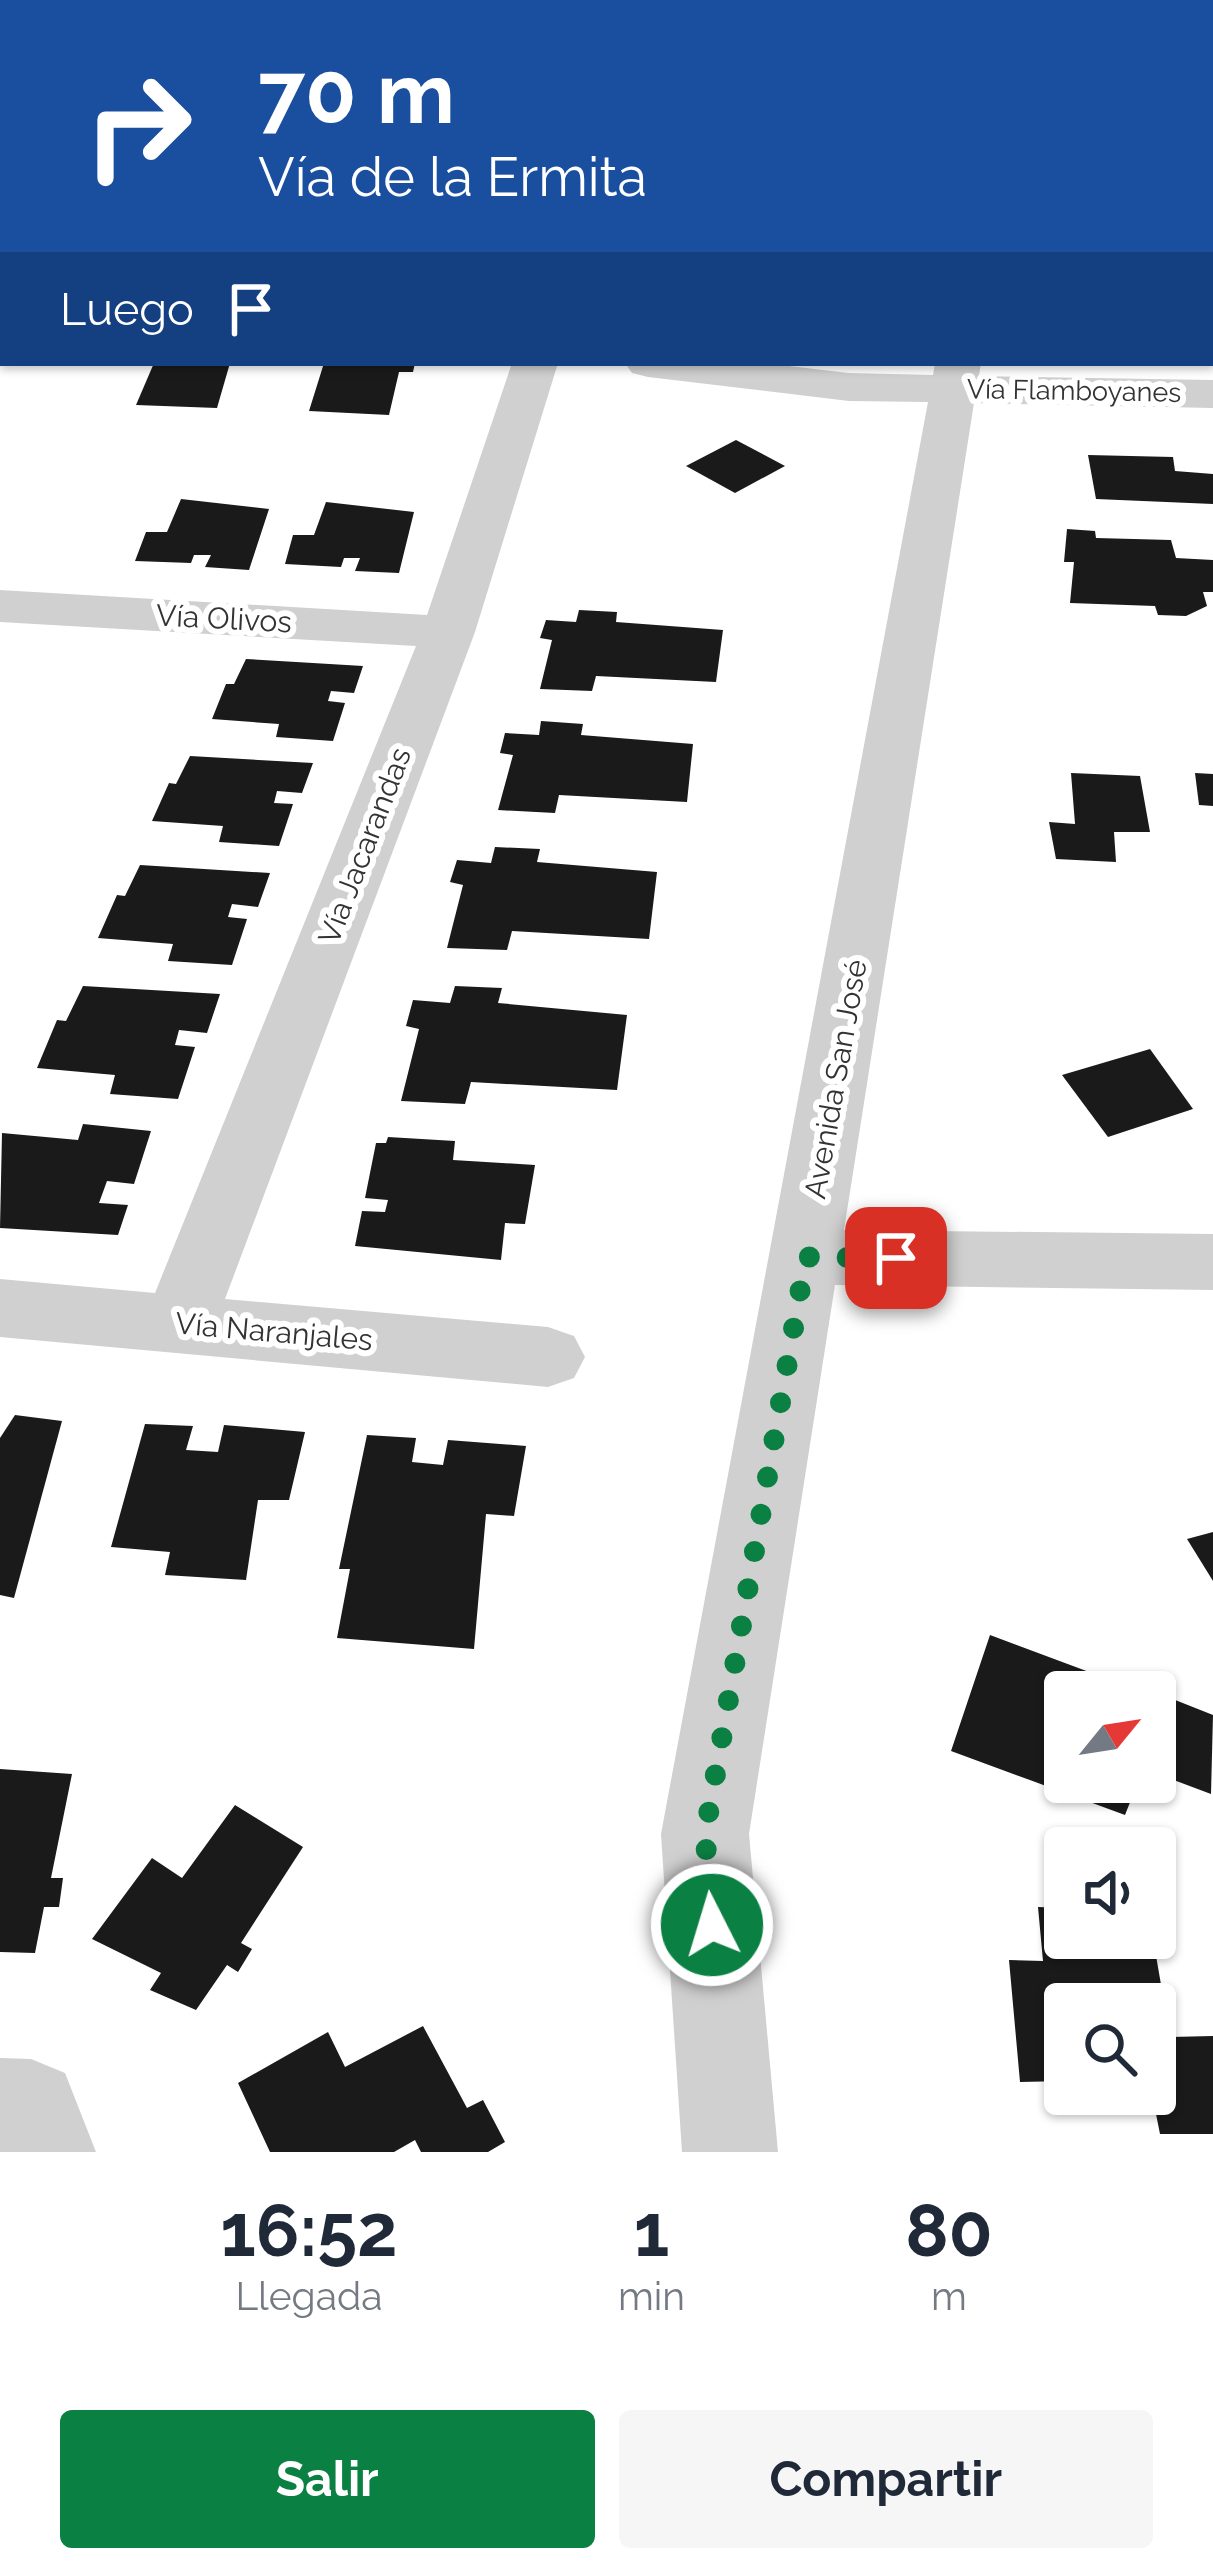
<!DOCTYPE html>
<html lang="es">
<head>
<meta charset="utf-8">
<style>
  :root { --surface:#fff; --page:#f6f6f7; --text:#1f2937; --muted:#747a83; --accent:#0b8043 }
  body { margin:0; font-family:Raleway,sans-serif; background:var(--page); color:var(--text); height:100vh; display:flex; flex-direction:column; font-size:45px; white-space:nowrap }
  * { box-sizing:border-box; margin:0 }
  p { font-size:39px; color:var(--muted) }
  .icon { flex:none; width:66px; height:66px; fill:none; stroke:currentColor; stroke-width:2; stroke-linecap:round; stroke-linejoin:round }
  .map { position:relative; height:2152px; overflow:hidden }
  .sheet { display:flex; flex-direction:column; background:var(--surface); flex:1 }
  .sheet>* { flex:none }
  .hud { position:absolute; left:0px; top:0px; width:1215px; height:366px; box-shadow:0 3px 9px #0004; background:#1a4fa0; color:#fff; overflow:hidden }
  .needle { width:78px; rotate:60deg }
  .controls { position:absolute; left:1044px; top:1671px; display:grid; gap:24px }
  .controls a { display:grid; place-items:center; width:132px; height:132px; border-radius:12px; background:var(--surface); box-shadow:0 3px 9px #0004; font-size:60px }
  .pin { position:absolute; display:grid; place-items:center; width:102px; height:102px; color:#fff; margin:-51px; border-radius:24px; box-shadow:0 6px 18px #0006 }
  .me { position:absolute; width:132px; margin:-66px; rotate:355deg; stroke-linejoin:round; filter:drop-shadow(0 0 9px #0008) }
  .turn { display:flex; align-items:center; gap:42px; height:252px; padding:0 60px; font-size:54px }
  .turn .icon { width:156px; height:156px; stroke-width:2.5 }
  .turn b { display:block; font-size:84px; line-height:102px }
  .then { display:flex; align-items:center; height:114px; padding:0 60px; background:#0003; gap:24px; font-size:45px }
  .eta { display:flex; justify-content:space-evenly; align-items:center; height:204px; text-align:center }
  .eta b { font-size:72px; font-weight:700; line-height:84px }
  .button { display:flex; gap:24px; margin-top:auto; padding:24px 60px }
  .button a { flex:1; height:138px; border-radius:12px; background:var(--accent); color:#fff; font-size:48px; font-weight:700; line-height:138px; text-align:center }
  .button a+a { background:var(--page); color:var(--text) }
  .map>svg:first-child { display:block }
</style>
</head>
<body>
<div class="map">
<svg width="1213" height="2152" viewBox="0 0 1213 2152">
  <rect width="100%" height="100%" fill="#fff"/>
  <g fill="#1a1a1a">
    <path d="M 154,363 L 230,363 L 217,408 L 136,405 Z"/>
    <path d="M 324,363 L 415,363 L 413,372 L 399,372 L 389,415 L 309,411 Z"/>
    <path d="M 736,440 L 785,466 L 735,493 L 686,466 Z"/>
    <path d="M 1088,455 L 1173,457 L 1175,471 L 1213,474 L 1213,504 L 1096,499 Z"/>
    <path d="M 181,499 L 269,509 L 249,570 L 205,567 L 211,555 L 194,555 L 191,563 L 135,561 L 146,532 L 167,532 Z"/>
    <path d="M 326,502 L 414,512 L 399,573 L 355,571 L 360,558 L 344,558 L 341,567 L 285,564 L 293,535 L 314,535 Z"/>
    <path d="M 1067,529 L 1095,531 L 1096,538 L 1171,540 L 1176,558 L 1213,560 L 1213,592 L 1203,592 L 1207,606 L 1186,616 L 1158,615 L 1155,606 L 1070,603 L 1074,562 L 1064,562 Z"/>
    <path d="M 579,610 L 617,612 L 616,622 L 723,630 L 716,682 L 596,676 L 592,691 L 540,689 L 552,640 L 540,638 L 546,620 L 576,622 Z"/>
    <path d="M 246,659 L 363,666 L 354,693 L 331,691 L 328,701 L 345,703 L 333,741 L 276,737 L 279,724 L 212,719 L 226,684 L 234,684 Z"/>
    <path d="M 541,721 L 583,724 L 581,735 L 693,744 L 687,802 L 559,795 L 555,813 L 498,810 L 513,755 L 500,753 L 505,733 L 539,735 Z"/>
    <path d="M 190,756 L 313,763 L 302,793 L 277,791 L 274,803 L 293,804 L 279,846 L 219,842 L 223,826 L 152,821 L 169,783 L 176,784 Z"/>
    <path d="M 1071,773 L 1140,776 L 1150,832 L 1114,832 L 1116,862 L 1056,859 L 1049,822 L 1075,824 Z"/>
    <path d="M 1195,773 L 1213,774 L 1213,806 L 1199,805 Z"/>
    <path d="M 495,847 L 540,849 L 537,862 L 657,872 L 649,939 L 512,931 L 507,950 L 447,948 L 463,885 L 450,882 L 457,860 L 491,863 Z"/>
    <path d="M 140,865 L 270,873 L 258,907 L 232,904 L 228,917 L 247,919 L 232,965 L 168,961 L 173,944 L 98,938 L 117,895 L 125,896 Z"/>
    <path d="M 83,986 L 220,994 L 207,1033 L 179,1030 L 175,1045 L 195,1047 L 178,1099 L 110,1094 L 115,1075 L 37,1068 L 57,1020 L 66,1021 Z"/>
    <path d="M 455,986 L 502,988 L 498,1003 L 627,1015 L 617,1090 L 471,1082 L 465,1104 L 401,1101 L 419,1029 L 406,1026 L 413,1000 L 450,1003 Z"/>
    <path d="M 1150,1049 L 1193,1109 L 1108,1137 L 1062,1075 Z"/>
    <path d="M 83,1124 L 151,1131 L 134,1184 L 107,1181 L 99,1203 L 128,1205 L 118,1235 L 0,1228 L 2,1133 L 78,1140 Z"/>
    <path d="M 388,1137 L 455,1141 L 453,1160 L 535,1165 L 525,1224 L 505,1223 L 501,1260 L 355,1246 L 362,1211 L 385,1212 L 388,1200 L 365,1198 L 376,1143 L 386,1143 Z"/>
    <path d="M 15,1415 L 62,1421 L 14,1598 L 0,1595 L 0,1438 Z"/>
    <path d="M 145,1424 L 193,1426 L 186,1450 L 218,1452 L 224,1425 L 305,1432 L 289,1500 L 258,1500 L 246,1580 L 165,1575 L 170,1552 L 111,1547 Z"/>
    <path d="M 367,1435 L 416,1438 L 412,1462 L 443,1465 L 448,1440 L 526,1446 L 514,1516 L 486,1514 L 474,1649 L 337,1638 L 350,1569 L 339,1569 Z"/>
    <path d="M 1213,1532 L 1213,1581 L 1187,1539 Z"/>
    <path d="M 990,1635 L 1124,1685 L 1121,1692 L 1065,1692 L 1065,1782 L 1138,1782 L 1125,1815 L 951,1751 Z"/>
    <path d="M 1155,1692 L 1213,1715 L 1211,1794 L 1155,1773 Z"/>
    <path d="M 0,1769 L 72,1774 L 51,1878 L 63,1878 L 59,1907 L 44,1907 L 35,1953 L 0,1952 Z"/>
    <path d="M 235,1805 L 303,1847 L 241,1943 L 252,1949 L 238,1972 L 227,1965 L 196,2010 L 150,1990 L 161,1973 L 92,1939 L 152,1858 L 182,1878 Z"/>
    <path d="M 1038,1907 L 1065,1908 L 1065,1938 L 1153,1938 L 1170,2037 L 1213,2036 L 1213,2134 L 1160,2134 L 1152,2094 L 1155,2004 L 1065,2004 L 1065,2081 L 1020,2082 L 1009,1960 L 1043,1961 Z"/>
    <path d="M 423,2026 L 467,2108 L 483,2100 L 505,2142 L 488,2152 L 421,2152 L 415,2140 L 394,2152 L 270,2152 L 238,2083 L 328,2032 L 345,2067 Z"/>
  </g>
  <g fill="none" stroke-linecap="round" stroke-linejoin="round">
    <g fill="#d0d0d0" fill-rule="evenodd">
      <path d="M 887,0 L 923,0 L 885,3 Z"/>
      <rect x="1212" y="203" width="1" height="25"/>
      <path d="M 512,363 L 558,363 L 475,632 L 225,1299 L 548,1327 L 574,1336 L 585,1357 L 574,1378 L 548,1387 L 0,1337 L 0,1279 L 155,1293 L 416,646 L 0,622 L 0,590 L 427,615 Z"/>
      <path d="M 625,363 L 763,363 L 849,373 L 933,375 L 935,363 L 981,363 L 979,376 L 1213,380 L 1213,408 L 974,403 L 844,1230 L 1213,1234 L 1213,1290 L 835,1285 L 749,1834 L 778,2152 L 682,2152 L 661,1834 L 928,402 L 849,401 L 648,377 L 632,373 Z"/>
      <path d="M 0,2058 L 31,2059 L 65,2073 L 96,2152 L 0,2152 Z"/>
    </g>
  </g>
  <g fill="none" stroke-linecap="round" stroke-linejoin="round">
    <path stroke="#0b8043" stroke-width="21" stroke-dasharray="0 37.8" d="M 712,1925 L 705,1834 L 806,1257 L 896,1258"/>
  </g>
  <g text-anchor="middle" stroke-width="12" stroke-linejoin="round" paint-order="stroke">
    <g font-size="27" fill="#333" stroke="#fff">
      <text transform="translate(1074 391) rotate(1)" y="9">Vía Flamboyanes</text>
    </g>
    <g font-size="30" fill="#333" stroke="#fff">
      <text transform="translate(224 619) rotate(3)" y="10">Vía Olivos</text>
      <text transform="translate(365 846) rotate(-69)" y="10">Vía Jacarandas</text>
      <text transform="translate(836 1079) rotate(-80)" y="10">Avenida San José</text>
      <text transform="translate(274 1332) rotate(5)" y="10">Vía Naranjales</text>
    </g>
  </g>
</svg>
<div class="controls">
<a><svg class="needle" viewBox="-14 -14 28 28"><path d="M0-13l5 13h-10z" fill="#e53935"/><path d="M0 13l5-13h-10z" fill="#747a83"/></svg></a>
<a><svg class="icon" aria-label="sound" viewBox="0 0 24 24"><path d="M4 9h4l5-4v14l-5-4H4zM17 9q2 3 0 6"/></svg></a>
<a><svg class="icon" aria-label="search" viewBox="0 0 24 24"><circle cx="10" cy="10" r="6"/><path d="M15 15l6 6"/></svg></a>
</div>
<div class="pin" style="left:896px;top:1258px;background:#d93025"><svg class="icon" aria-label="arrive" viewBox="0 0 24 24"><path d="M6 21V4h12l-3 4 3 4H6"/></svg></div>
<svg class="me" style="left:712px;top:1925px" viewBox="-20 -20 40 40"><circle r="17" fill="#0b8043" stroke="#fff" stroke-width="3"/><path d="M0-11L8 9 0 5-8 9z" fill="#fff"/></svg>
<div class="hud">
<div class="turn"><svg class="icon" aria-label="right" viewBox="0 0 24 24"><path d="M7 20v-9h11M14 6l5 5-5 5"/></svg><div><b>70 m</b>Vía de la Ermita</div></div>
<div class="then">Luego<svg class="icon" aria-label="arrive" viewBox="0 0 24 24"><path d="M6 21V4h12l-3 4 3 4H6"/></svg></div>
</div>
</div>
<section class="sheet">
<div class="eta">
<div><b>16:52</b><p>Llegada</p></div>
<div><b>1</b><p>min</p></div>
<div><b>80</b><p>m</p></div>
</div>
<div class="button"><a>Salir</a><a>Compartir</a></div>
</section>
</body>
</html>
